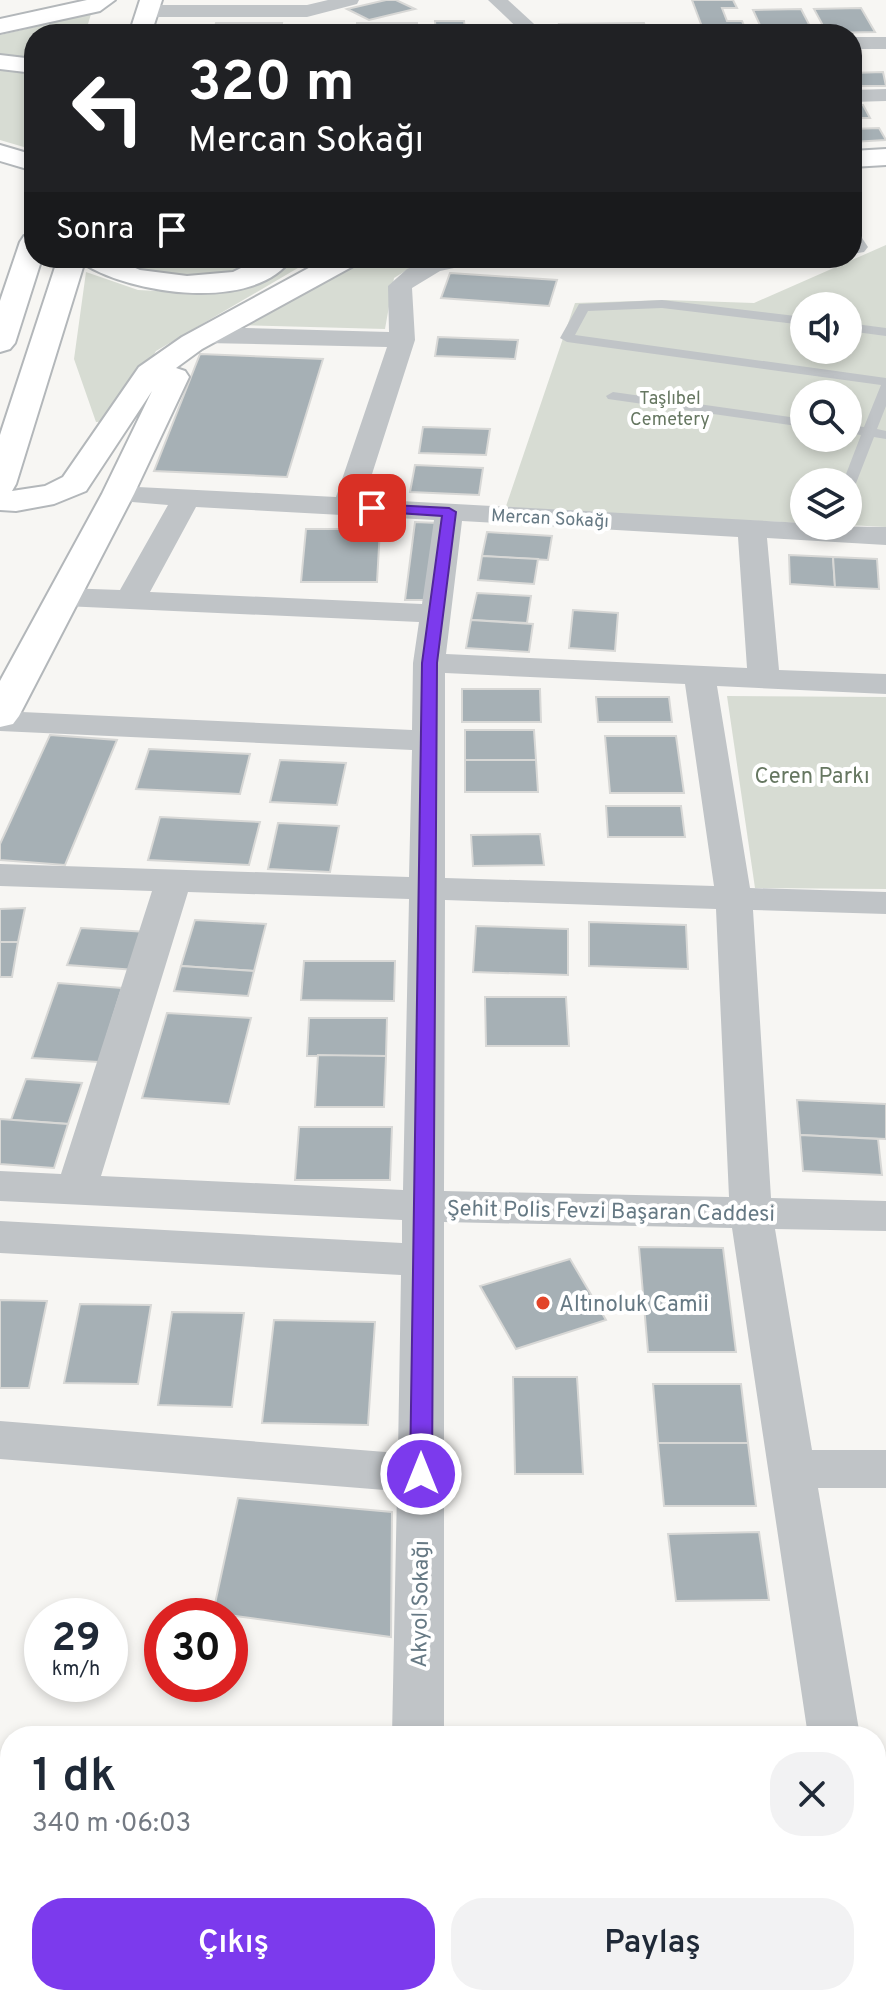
<!DOCTYPE html>
<html lang="tr">
<head>
<meta charset="utf-8">
<style>
  :root { --surface:#fff; --page:#f2f2f3; --text:#1f2937; --muted:#747a83; --accent:#7c3aed }
  body { margin:0; font-family:Overpass,sans-serif; background:var(--page); color:var(--text); height:100vh; display:flex; flex-direction:column; font-size:30px; white-space:nowrap }
  * { box-sizing:border-box; margin:0 }
  p { font-size:26px; color:var(--muted) }
  .icon { flex:none; width:44px; height:44px; fill:none; stroke:currentColor; stroke-width:2; stroke-linecap:round; stroke-linejoin:round }
  .map { position:relative; flex:1; overflow:hidden }
  .side { position:absolute; left:0px; top:1726px; width:886px; height:280px; display:flex; flex-direction:column; background:var(--surface); border-radius:32px 32px 0 0; box-shadow:0 4px 12px #0003 }
  .side>* { flex:none }
  .guide { position:absolute; left:24px; top:24px; width:838px; height:244px; border-radius:32px; box-shadow:0 4px 12px #0003; background:#202124; color:#fff; overflow:hidden }
  .tools { position:absolute; left:790px; top:292px; display:grid; gap:16px }
  .tools a { display:grid; place-items:center; width:72px; height:72px; border-radius:50%; background:var(--surface); box-shadow:0 4px 12px #0003; font-size:40px }
  .speed { position:absolute; left:24px; top:1598px; display:flex; gap:16px; font-size:40px; font-weight:700; text-align:center }
  .speed>* { display:grid; place-content:center; width:104px; height:104px; border-radius:50%; background:var(--surface); box-shadow:0 4px 12px #0003; line-height:1 }
  .speed small { font-size:20px; font-weight:400 }
  .speed .limit { border:12px solid #d22; background:#fff; color:#111 }
  .pin { position:absolute; display:grid; place-items:center; width:68px; height:68px; color:#fff; margin:-34px; border-radius:16px; box-shadow:0 4px 12px #0006 }
  .me { position:absolute; width:88px; margin:-44px; rotate:0deg; stroke-linejoin:round; filter:drop-shadow(0 0 6px #0008) }
  .turn { display:flex; align-items:center; gap:28px; height:168px; padding:0 32px; font-size:36px }
  .turn .icon { width:104px; height:104px; stroke-width:2.5 }
  .turn b { display:block; font-size:56px; line-height:68px }
  .then { display:flex; align-items:center; height:76px; padding:0 32px; background:#0003; gap:16px; font-size:30px }
  .round { display:grid; place-items:center; flex:none; width:84px; height:84px; border-radius:32px; background:var(--page) }
  .headline { display:flex; align-items:center; justify-content:space-between; height:136px; padding:0 32px }
  h1 { font-size:48px; font-weight:600; line-height:60px }
  .primary-button { display:flex; gap:16px; margin-top:auto; padding:16px 32px }
  .primary-button a { flex:1; height:92px; border-radius:32px; background:var(--accent); color:#fff; font-size:32px; font-weight:600; line-height:92px; text-align:center }
  .primary-button a+a { background:var(--page); color:var(--text) }
  .map>svg:first-child { display:block }
</style>
</head>
<body>
<div class="map">
<svg width="886" height="2006" viewBox="0 0 886 2006">
  <rect width="100%" height="100%" fill="#f7f6f3"/>
  <g fill="#d7dcd3" fill-rule="evenodd">
    <path d="M 91,14 L 85,34 L 34,34 L 34,57 L 0,56 L 0,35 Z"/>
    <path d="M 0,71 L 17,71 L 34,77 L 34,150 L 0,140 Z"/>
    <path d="M 886,245 L 886,527 L 848,525 L 848,482 L 804,482 L 804,523 L 505,509 L 575,303 L 666,300 L 754,303 ZM 804,306 L 848,306 L 848,350 L 804,350 ZM 804,394 L 848,394 L 848,438 L 804,438 Z"/>
    <path d="M 119,258 L 260,258 C 232,289 155,275 121,264 Z"/>
    <path d="M 290,258 L 315,258 L 156,351 L 115,421 L 96,422 L 74,359 L 86,272 L 138,290 L 195,293 Z"/>
    <path d="M 355,258 L 426,258 L 394,278 L 385,329 L 233,325 Z"/>
    <path d="M 727,696 L 886,697 L 886,889 L 755,888 Z"/>
  </g>
  <g fill="#a6b0b5" stroke="#d8d8d6" stroke-width="2">
    <path d="M 386,0 L 396,0 L 415,9 L 369,20 L 347,9 Z"/>
    <path d="M 692,0 L 733,0 L 737,8 L 722,8 L 727,21 L 742,21 L 747,32 L 704,32 Z"/>
    <path d="M 861,8 L 875,32 L 827,33 L 814,9 Z"/>
    <path d="M 801,9 L 814,34 L 764,34 L 753,10 Z"/>
    <path d="M 435,21 L 464,21 L 466,34 L 436,34 Z"/>
    <path d="M 216,23 L 282,23 L 280,34 L 213,34 Z"/>
    <path d="M 357,23 L 417,23 L 418,34 L 357,34 Z"/>
    <path d="M 644,23 L 647,34 L 562,34 L 559,24 Z"/>
    <path d="M 883,72 L 886,86 L 852,86 L 852,73 Z"/>
    <path d="M 852,105 L 863,105 L 870,118 L 852,118 Z"/>
    <path d="M 879,128 L 886,140 L 852,142 L 852,129 Z"/>
    <path d="M 450,273 L 557,280 L 549,306 L 441,298 Z"/>
    <path d="M 438,337 L 518,340 L 515,359 L 435,356 Z"/>
    <path d="M 200,354 L 323,359 L 287,477 L 154,471 Z"/>
    <path d="M 423,427 L 490,429 L 486,455 L 419,453 Z"/>
    <path d="M 415,465 L 483,468 L 479,495 L 410,492 Z"/>
    <path d="M 415,522 L 438,523 L 430,600 L 405,600 Z"/>
    <path d="M 306,529 L 380,529 L 377,582 L 301,582 Z"/>
    <path d="M 487,532 L 552,536 L 548,560 L 482,556 Z"/>
    <path d="M 789,555 L 833,557 L 835,587 L 790,584 Z"/>
    <path d="M 482,556 L 538,559 L 534,584 L 478,580 Z"/>
    <path d="M 833,557 L 877,559 L 879,589 L 835,587 Z"/>
    <path d="M 477,593 L 531,596 L 527,623 L 471,620 Z"/>
    <path d="M 573,610 L 618,613 L 615,651 L 569,648 Z"/>
    <path d="M 471,620 L 533,624 L 529,652 L 466,648 Z"/>
    <path d="M 462,689 L 540,689 L 541,722 L 462,722 Z"/>
    <path d="M 596,697 L 669,697 L 672,722 L 598,722 Z"/>
    <path d="M 465,730 L 534,730 L 536,760 L 465,760 Z"/>
    <path d="M 50,735 L 117,740 L 65,865 L 0,860 L 0,844 Z"/>
    <path d="M 605,736 L 676,736 L 684,793 L 610,793 Z"/>
    <path d="M 149,749 L 250,754 L 240,794 L 136,789 Z"/>
    <path d="M 280,760 L 346,763 L 337,805 L 270,802 Z"/>
    <path d="M 465,760 L 536,760 L 538,792 L 465,792 Z"/>
    <path d="M 606,806 L 681,806 L 685,837 L 608,837 Z"/>
    <path d="M 160,817 L 260,822 L 249,865 L 148,860 Z"/>
    <path d="M 278,823 L 339,826 L 330,872 L 268,869 Z"/>
    <path d="M 540,834 L 544,865 L 473,866 L 471,835 Z"/>
    <path d="M 25,908 L 18,942 L 0,942 L 0,909 Z"/>
    <path d="M 195,920 L 266,924 L 254,971 L 181,966 Z"/>
    <path d="M 589,922 L 686,925 L 688,969 L 589,966 Z"/>
    <path d="M 476,926 L 568,929 L 568,975 L 473,972 Z"/>
    <path d="M 81,928 L 148,932 L 136,970 L 67,965 Z"/>
    <path d="M 0,942 L 18,942 L 12,977 L 0,977 Z"/>
    <path d="M 304,961 L 395,961 L 394,1001 L 301,1000 Z"/>
    <path d="M 181,966 L 254,971 L 248,996 L 174,991 Z"/>
    <path d="M 58,983 L 122,988 L 99,1062 L 32,1058 Z"/>
    <path d="M 485,997 L 566,997 L 569,1046 L 486,1046 Z"/>
    <path d="M 167,1013 L 251,1018 L 229,1104 L 142,1098 Z"/>
    <path d="M 309,1018 L 387,1018 L 386,1056 L 307,1056 Z"/>
    <path d="M 318,1055 L 386,1056 L 384,1107 L 315,1107 Z"/>
    <path d="M 26,1079 L 82,1083 L 68,1124 L 11,1120 Z"/>
    <path d="M 797,1100 L 886,1104 L 886,1139 L 800,1135 Z"/>
    <path d="M 0,1119 L 68,1124 L 54,1168 L 0,1164 Z"/>
    <path d="M 299,1127 L 392,1127 L 390,1180 L 295,1180 Z"/>
    <path d="M 800,1135 L 878,1139 L 882,1175 L 803,1171 Z"/>
    <path d="M 639,1247 L 723,1248 L 736,1352 L 648,1352 Z"/>
    <path d="M 570,1259 L 606,1320 L 516,1349 L 480,1286 Z"/>
    <path d="M 0,1300 L 47,1301 L 29,1388 L 0,1388 Z"/>
    <path d="M 80,1304 L 151,1305 L 138,1384 L 64,1383 Z"/>
    <path d="M 172,1312 L 244,1313 L 232,1407 L 158,1405 Z"/>
    <path d="M 274,1320 L 375,1322 L 368,1425 L 262,1423 Z"/>
    <path d="M 513,1377 L 577,1377 L 583,1474 L 515,1474 Z"/>
    <path d="M 653,1384 L 741,1384 L 748,1443 L 658,1443 Z"/>
    <path d="M 658,1443 L 748,1443 L 756,1506 L 664,1506 Z"/>
    <path d="M 238,1498 L 392,1512 L 391,1637 L 213,1613 Z"/>
    <path d="M 759,1532 L 769,1600 L 676,1601 L 668,1534 Z"/>
    <path d="M 0,1966 L 10,1966 L 10,1996 L 60,1996 L 58,2006 L 0,2006 Z"/>
    <path d="M 139,1996 L 333,1996 L 331,2006 L 138,2006 Z"/>
    <path d="M 471,1996 L 605,2001 L 605,2006 L 470,2006 Z"/>
    <path d="M 661,1996 L 809,2002 L 809,2006 L 661,2006 Z"/>
  </g>
  <g fill="none" stroke-linecap="round" stroke-linejoin="round">
    <g stroke="#b3b7ba" stroke-width="4">
      <g id="highway">
        <path d="M 87,0 L 115,0 L 100,11 L 0,33 L 0,19 Z"/>
        <path d="M 140,0 L 162,0 L 151,34 L 129,34 Z"/>
        <path d="M 0,55 L 34,59 L 34,73 L 0,69 Z"/>
        <path d="M 0,145 L 34,155 L 34,171 L 0,161 Z"/>
        <path d="M 886,149 L 886,165 L 852,167 L 852,151 Z"/>
        <path d="M 34,234 L 34,258 L 42,258 L 15,343 L 10,349 L 0,352 L 0,301 L 20,242 L 24,236 Z"/>
        <path d="M 58,258 L 112,258 L 140,270 L 187,276 L 233,272 L 261,258 L 292,258 C 254,313 132,294 84,264 L 16,484 L 12,491 L 45,486 L 63,477 L 139,367 L 182,337 L 327,258 L 361,258 L 357,264 L 202,349 L 176,368 L 185,371 L 189,377 L 134,494 L 19,716 L 13,724 L 0,727 L 0,681 L 102,494 L 152,391 L 86,491 L 54,504 L 16,511 L 0,510 L 0,435 Z"/>
      </g>
    </g>
    <g fill="#c0c4c7" fill-rule="evenodd">
      <path d="M 662,300 L 804,317 L 804,325 L 662,308 L 588,311 L 575,335 L 886,378 L 886,406 L 877,429 L 886,431 L 886,439 L 874,437 L 853,491 L 848,492 L 848,482 L 843,482 L 861,435 L 848,433 L 848,425 L 864,427 L 881,385 L 567,342 L 560,338 L 579,304 Z"/>
      <path d="M 848,323 L 886,328 L 886,336 L 848,331 Z"/>
      <path d="M 613,392 L 804,419 L 804,427 L 608,399 L 606,396 Z"/>
    </g>
    <g fill="#c0c4c7" fill-rule="evenodd">
      <path d="M 328,0 L 359,0 L 357,4 L 307,17 L 148,17 L 139,11 L 148,5 L 307,5 Z"/>
      <path d="M 488,0 L 508,0 L 545,34 L 524,34 Z"/>
      <rect x="852" y="37" width="34" height="12"/>
      <path d="M 886,89 L 886,101 L 852,102 L 852,90 Z"/>
      <path d="M 852,233 L 860,235 L 868,247 L 864,252 L 852,254 Z"/>
      <path d="M 432,258 L 481,258 L 477,263 L 440,271 L 412,288 L 415,340 L 364,499 L 804,523 L 804,526 L 886,527 L 886,545 L 767,538 L 779,670 L 886,674 L 886,694 L 717,686 L 750,888 L 886,892 L 886,914 L 753,910 L 771,1198 L 886,1201 L 886,1231 L 775,1229 L 812,1450 L 886,1450 L 886,1488 L 818,1488 L 860,1736 L 808,1736 L 732,1228 L 444,1222 L 444,1736 L 392,1736 L 397,1491 L 0,1459 L 0,1421 L 398,1453 L 401,1275 L 0,1253 L 0,1221 L 402,1243 L 402,1220 L 0,1201 L 0,1171 L 61,1174 L 152,891 L 0,886 L 0,864 L 409,877 L 412,750 L 0,731 L 0,711 L 412,730 L 413,663 L 419,622 L 64,606 L 53,603 L 49,597 L 53,591 L 64,588 L 120,590 L 168,505 L 108,500 L 104,494 L 108,488 L 118,486 L 336,497 L 387,347 L 206,343 L 197,340 L 193,335 L 197,330 L 206,327 L 389,332 L 388,286 L 407,269 ZM 196,507 L 434,520 L 422,604 L 150,592 ZM 462,521 L 738,537 L 747,668 L 446,654 ZM 445,673 L 685,684 L 714,886 L 445,878 ZM 188,892 L 409,899 L 403,1190 L 101,1176 ZM 445,900 L 716,909 L 729,1197 L 444,1191 Z"/>
      <path d="M 0,1851 L 10,1852 L 10,1904 L 0,1903 Z"/>
      <path d="M 876,1896 L 886,1898 L 886,1952 L 876,1950 Z"/>
      <path d="M 876,1968 L 886,1972 L 886,2006 L 848,2006 L 846,1996 L 876,1996 Z"/>
      <path d="M 375,1996 L 433,1996 L 432,2006 L 374,2006 Z"/>
    </g>
    <use href="#highway" fill="#fff" fill-rule="evenodd"/>
  </g>
  <path fill="#7c3aed" stroke="#51269a" stroke-width="2" d="M 372,504 L 449,508 L 456,512 L 437,663 L 432,1474 L 429,1480 L 421,1483 L 413,1480 L 410,1474 L 422,663 L 442,516 L 367,511 L 365,508 Z"/>
  <circle fill="#e24428" stroke="#fff" stroke-width="3" cx="543" cy="1303" r="8"/>
  <g text-anchor="middle" stroke-width="8" stroke-linejoin="round" paint-order="stroke">
    <g font-size="18" fill="#667761" stroke="#fff">
      <text x="670" y="404">Taşlıbel<tspan x="670" dy="21">Cemetery</tspan></text>
    </g>
    <g font-size="18" fill="#667984" stroke="#fff">
      <text transform="translate(550 518) rotate(3)" y="6">Mercan Sokağı</text>
    </g>
    <g font-size="22" fill="#667761" stroke="#fff">
      <text x="812" y="783">Ceren Parkı</text>
    </g>
    <g font-size="22" fill="#667984" stroke="#fff">
      <text transform="translate(611 1210) rotate(1)" y="8">Şehit Polis Fevzi Başaran Caddesi</text>
      <text transform="translate(419 1604) rotate(-89)" y="8">Akyol Sokağı</text>
    </g>
    <g font-size="22" fill="#667984" stroke="#fff" text-anchor="start">
      <text x="559" y="1311">Altınoluk Camii</text>
    </g>
  </g>
</svg>
<div class="tools">
<a><svg class="icon" aria-label="sound" viewBox="0 0 24 24"><path d="M4 9h4l5-4v14l-5-4H4zM17 9q2 3 0 6"/></svg></a>
<a><svg class="icon" aria-label="search" viewBox="0 0 24 24"><circle cx="10" cy="10" r="6"/><path d="M15 15l6 6"/></svg></a>
<a><svg class="icon" aria-label="layers" viewBox="0 0 24 24"><path d="M12 4l9 5-9 5-9-5zM3 14l9 5 9-5"/></svg></a>
</div>
<div class="speed"><div>29<small>km/h</small></div><div class="limit">30</div></div>
<div class="pin" style="left:372px;top:508px;background:#d93025"><svg class="icon" aria-label="arrive" viewBox="0 0 24 24"><path d="M6 21V4h12l-3 4 3 4H6"/></svg></div>
<svg class="me" style="left:421px;top:1474px" viewBox="-20 -20 40 40"><circle r="17" fill="#7c3aed" stroke="#fff" stroke-width="3"/><path d="M0-11L8 9 0 5-8 9z" fill="#fff"/></svg>
<div class="guide">
<div class="turn"><svg class="icon" aria-label="left" viewBox="0 0 24 24"><path d="M17 20v-9H6M10 6l-5 5 5 5"/></svg><div><b>320 m</b>Mercan Sokağı</div></div>
<div class="then">Sonra<svg class="icon" aria-label="arrive" viewBox="0 0 24 24"><path d="M6 21V4h12l-3 4 3 4H6"/></svg></div>
</div>
<section class="side">
<div class="headline"><div><h1>1 dk</h1><p>340 m · 06:03</p></div><a class="round"><svg class="icon" aria-label="close" viewBox="0 0 24 24"><path d="M6 6l12 12M18 6L6 18"/></svg></a></div>
<div class="primary-button"><a>Çıkış</a><a>Paylaş</a></div>
</section>
</div>
</body>
</html>
